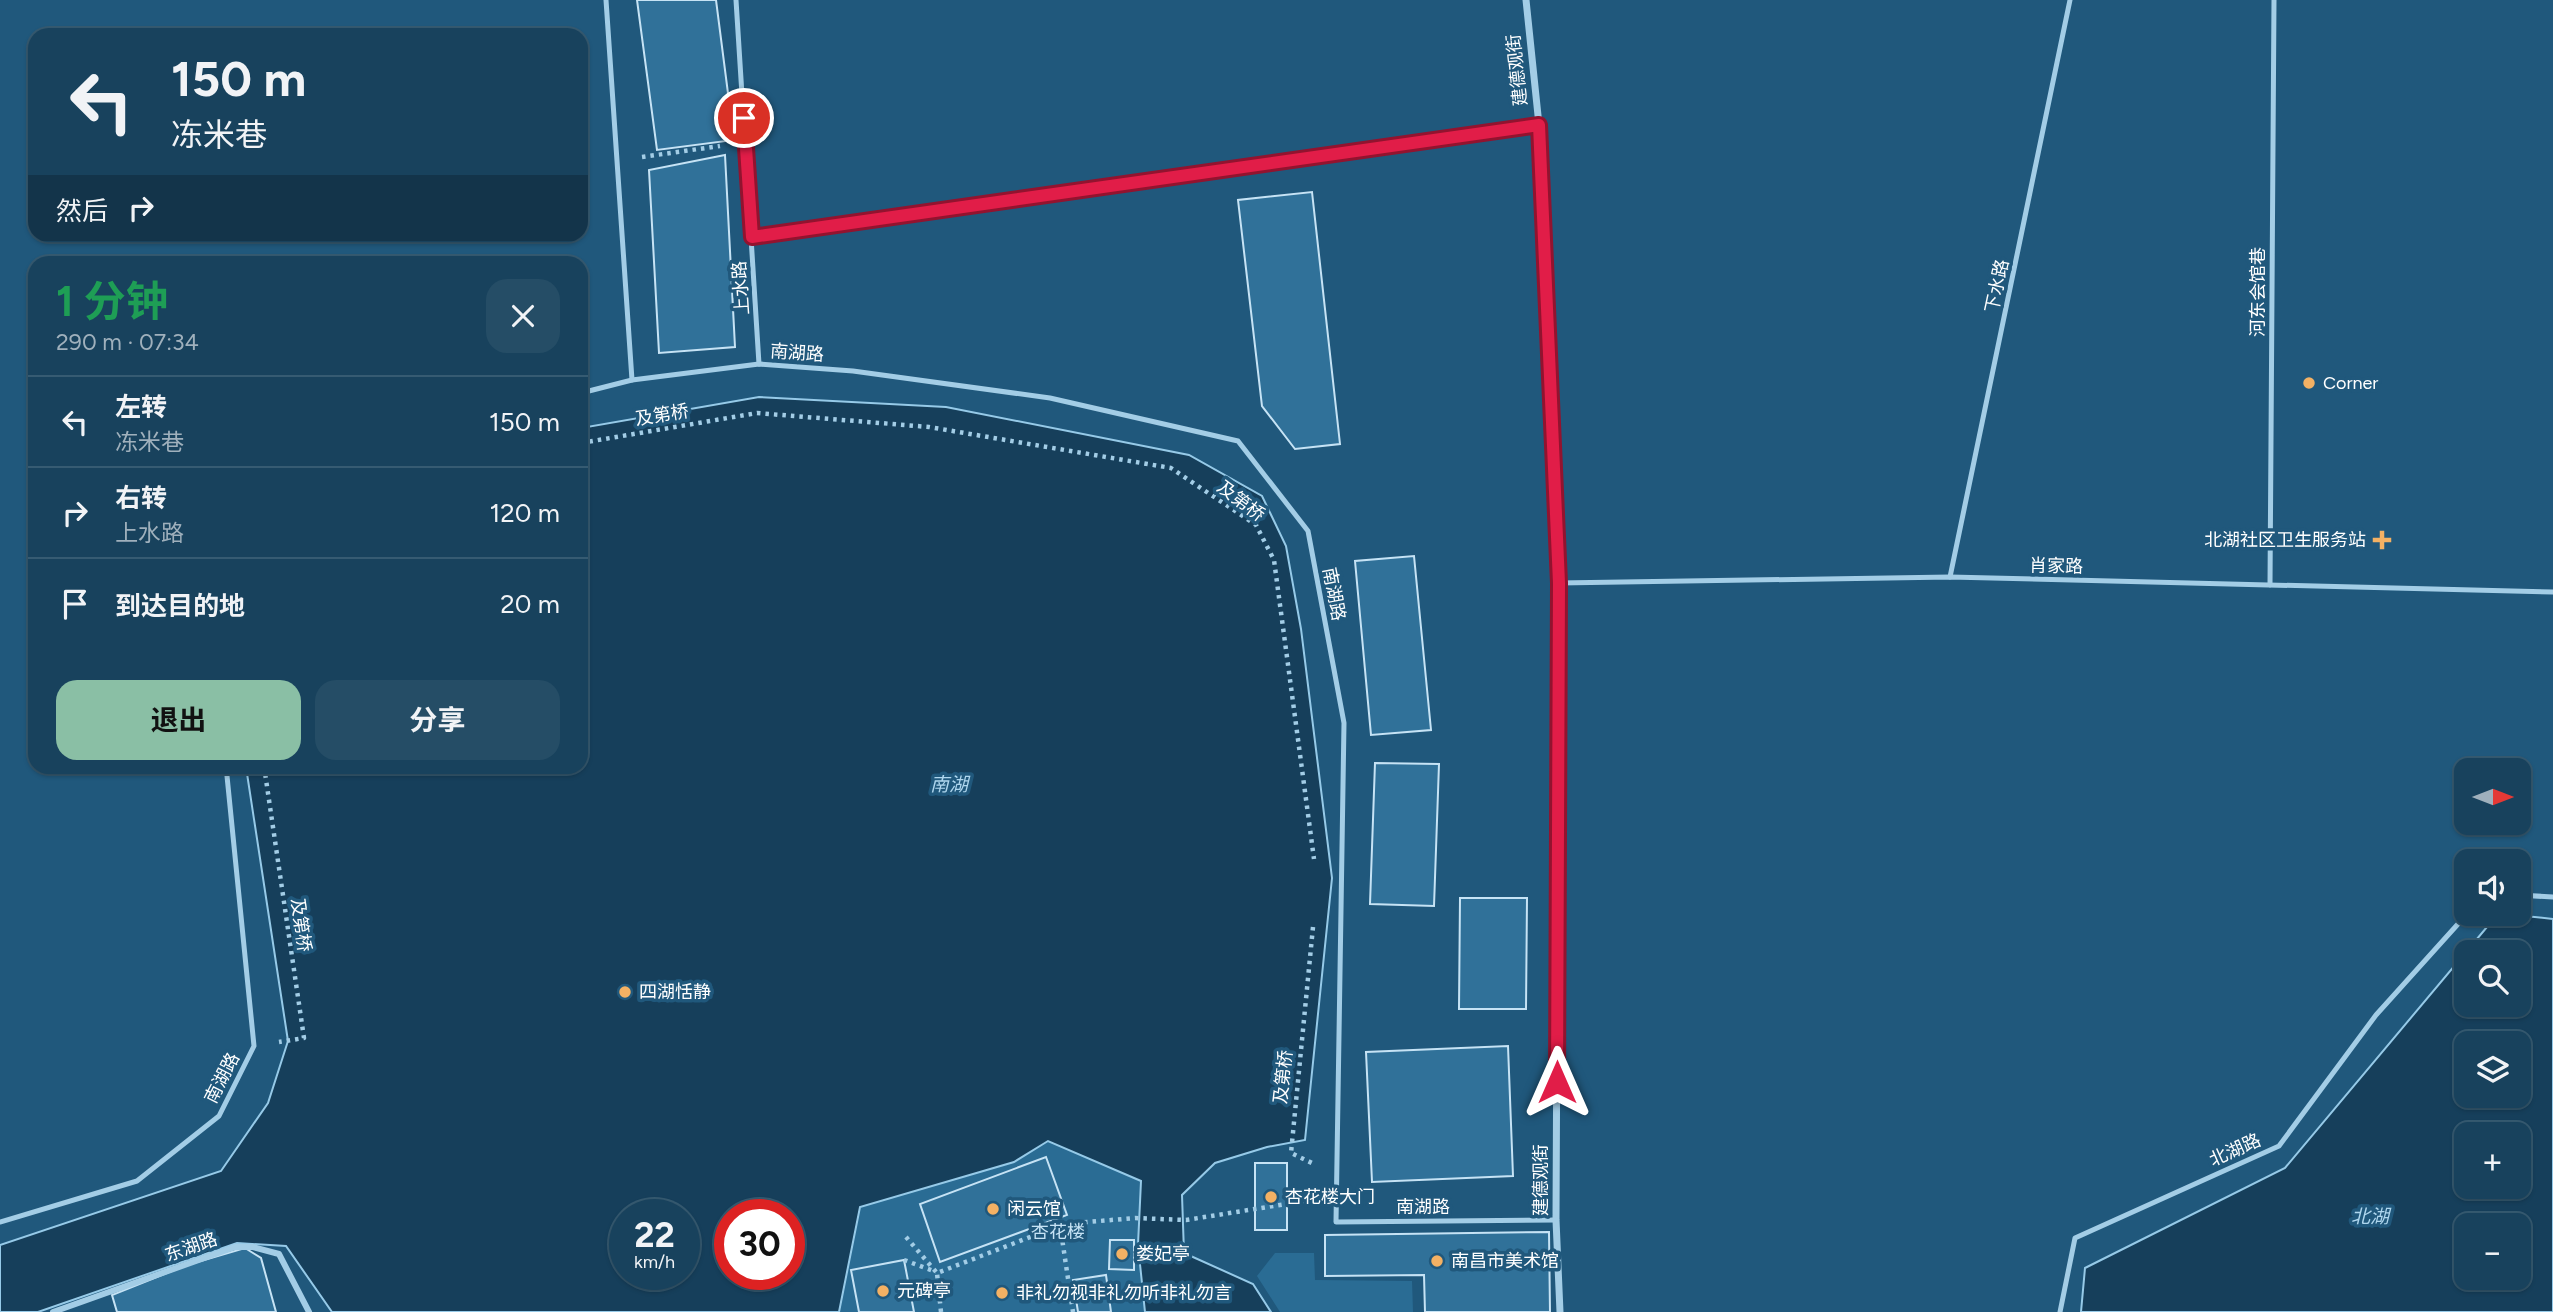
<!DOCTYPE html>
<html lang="zh">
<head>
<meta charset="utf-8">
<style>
  :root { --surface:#18425d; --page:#254d66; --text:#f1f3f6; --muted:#9fb0bc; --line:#365b72; --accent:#8abfa5 }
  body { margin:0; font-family:Figtree,"Noto Sans SC",sans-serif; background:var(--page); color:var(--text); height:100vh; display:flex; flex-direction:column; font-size:26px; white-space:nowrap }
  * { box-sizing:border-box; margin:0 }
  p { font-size:23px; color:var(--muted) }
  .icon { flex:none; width:38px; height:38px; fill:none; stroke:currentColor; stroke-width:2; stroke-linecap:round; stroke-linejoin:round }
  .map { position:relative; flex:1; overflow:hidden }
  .drawer { position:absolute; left:28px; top:256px; width:560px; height:518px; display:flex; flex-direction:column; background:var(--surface); border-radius:21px; box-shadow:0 2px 5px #0004,0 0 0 2px var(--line) }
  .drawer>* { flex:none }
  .banner { position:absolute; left:28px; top:28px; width:560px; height:214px; border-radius:21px; box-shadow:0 2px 5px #0004,0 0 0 2px var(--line); background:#18425d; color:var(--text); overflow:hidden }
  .needle { width:46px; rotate:90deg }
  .buttons { position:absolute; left:2454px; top:758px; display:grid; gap:14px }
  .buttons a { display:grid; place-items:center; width:77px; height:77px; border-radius:14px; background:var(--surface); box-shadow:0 2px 5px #0004,0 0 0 2px var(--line); font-size:35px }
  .speed { position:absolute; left:609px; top:1199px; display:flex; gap:14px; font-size:35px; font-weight:700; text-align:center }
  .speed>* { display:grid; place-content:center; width:91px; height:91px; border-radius:50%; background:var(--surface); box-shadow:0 2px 5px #0004,0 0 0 2px var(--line); line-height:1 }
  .speed small { font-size:18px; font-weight:400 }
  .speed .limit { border:10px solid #d22; background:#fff; color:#111 }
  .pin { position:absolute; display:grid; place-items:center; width:60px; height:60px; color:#fff; margin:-30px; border:4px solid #fff; border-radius:50%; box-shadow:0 2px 7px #0007 }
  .me { position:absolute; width:77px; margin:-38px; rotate:0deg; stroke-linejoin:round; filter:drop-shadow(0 0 5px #0008) }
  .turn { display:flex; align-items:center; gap:24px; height:147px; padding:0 28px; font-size:32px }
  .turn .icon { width:91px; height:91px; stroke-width:2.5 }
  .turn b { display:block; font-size:49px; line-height:60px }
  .then { display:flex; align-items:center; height:66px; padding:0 28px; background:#0003; gap:14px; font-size:26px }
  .round { display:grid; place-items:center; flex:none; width:74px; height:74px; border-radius:21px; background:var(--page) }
  .headline { display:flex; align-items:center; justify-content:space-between; height:119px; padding:0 28px }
  h1 { font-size:42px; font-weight:700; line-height:52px; color:#1e9e55 }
  .button { display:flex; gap:14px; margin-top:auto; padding:14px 28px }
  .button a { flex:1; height:80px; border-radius:21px; background:var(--accent); color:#111; font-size:28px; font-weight:700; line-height:80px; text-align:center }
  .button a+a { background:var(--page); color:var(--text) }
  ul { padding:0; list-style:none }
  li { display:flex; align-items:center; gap:21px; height:91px; padding:0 28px; border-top:2px solid var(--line) }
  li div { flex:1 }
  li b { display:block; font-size:26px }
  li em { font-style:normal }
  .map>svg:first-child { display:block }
</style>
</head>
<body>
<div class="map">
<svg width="2553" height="1312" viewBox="0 0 2553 1312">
  <rect width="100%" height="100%" fill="#20587c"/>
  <g fill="#2a6c94">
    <path d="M 1048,1141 L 1141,1181 L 1138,1245 L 1145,1312 L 839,1312 L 860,1207 L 1014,1162 Z"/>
    <path d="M 1275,1253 L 1314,1253 L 1315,1280 L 1412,1281 L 1413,1312 L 1280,1312 L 1257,1276 Z"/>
  </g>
  <g fill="#163f5b" stroke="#96cae8" stroke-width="2" fill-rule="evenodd">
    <path d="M 759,397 L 946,407 L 1189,455 L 1262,496 L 1286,546 L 1301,629 L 1332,878 L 1305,1140 L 1267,1147 L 1215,1163 L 1182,1195 L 1184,1253 L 1253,1284 L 1271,1312 L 1145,1312 L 1138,1245 L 1141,1181 L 1048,1141 L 1014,1162 L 860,1207 L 839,1312 L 332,1312 L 286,1246 L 237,1243 L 38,1312 L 0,1312 L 0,1245 L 221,1171 L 268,1103 L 288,1041 L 246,767 L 581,766 L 581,428 ZM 625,1214 L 684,1214 L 684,1274 L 625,1274 ZM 730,1214 L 789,1214 L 789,1274 L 730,1274 Z"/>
    <path d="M 2525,916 L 2553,919 L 2553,1312 L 2081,1312 L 2085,1268 L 2285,1168 L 2466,952 L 2466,1004 L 2518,1004 L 2518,952 L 2466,952 L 2492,921 ZM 2466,1043 L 2518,1043 L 2518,1096 L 2466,1096 ZM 2466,1134 L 2518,1134 L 2518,1186 L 2466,1186 ZM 2466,1225 L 2518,1225 L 2518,1278 L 2466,1278 Z"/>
  </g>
  <g fill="#307199" stroke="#c6e3f5" stroke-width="2">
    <path d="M 637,0 L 716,0 L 734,140 L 657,150 Z"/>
    <path d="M 725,155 L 735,347 L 659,353 L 649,170 Z"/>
    <path d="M 1312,192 L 1340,444 L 1295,449 L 1262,406 L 1238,200 Z"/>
    <path d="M 1414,556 L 1431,730 L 1371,735 L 1355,561 Z"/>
    <path d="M 1375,763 L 1439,764 L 1434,906 L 1370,904 Z"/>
    <path d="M 1460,898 L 1527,898 L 1526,1009 L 1459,1009 Z"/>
    <path d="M 1508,1046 L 1513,1176 L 1372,1182 L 1366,1052 Z"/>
    <path d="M 1046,1157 L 1067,1215 L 940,1262 L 920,1204 Z"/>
    <rect x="1255" y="1163" width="32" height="67"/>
    <path d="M 1549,1232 L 1550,1312 L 1425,1312 L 1424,1275 L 1325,1276 L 1325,1235 Z"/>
    <path d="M 1110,1240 L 1134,1240 L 1134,1270 L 1109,1269 Z"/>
    <path d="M 245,1248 L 261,1258 L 276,1312 L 117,1312 L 112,1295 L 187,1265 Z"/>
    <path d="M 904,1260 L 914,1312 L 859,1312 L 851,1270 Z"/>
    <path d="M 1106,1275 L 1111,1312 L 1078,1312 L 1073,1280 Z"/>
  </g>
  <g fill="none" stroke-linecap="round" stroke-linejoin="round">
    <g stroke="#a3cde6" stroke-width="4.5" stroke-dasharray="3.5 5" stroke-linecap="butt">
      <path d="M 642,157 L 720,146"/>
      <path d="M 581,443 L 757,413 L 929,427 L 1171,468 L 1256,525 L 1274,560 L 1314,859"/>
      <path d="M 264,766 L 304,1038 L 279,1042"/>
      <path d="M 1313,927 L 1291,1153 L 1314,1164"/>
      <path d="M 1060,1225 L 1073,1312"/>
      <path d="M 906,1237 L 937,1273"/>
      <path d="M 904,1260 L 936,1272"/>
      <path d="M 941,1312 L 937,1273 L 1064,1224 L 1135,1218 L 1186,1220 L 1305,1201 L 1311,1196"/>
    </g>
    <g stroke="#a3cde6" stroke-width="5">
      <path d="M 606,0 L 632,380"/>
      <path d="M 736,0 L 759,364"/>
      <path d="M 752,237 L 1539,125"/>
      <path d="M 581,393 L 632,380 L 759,364 L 853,371 L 1050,398 L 1238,441 L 1308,531 L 1344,723 L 1336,1222 L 1556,1220"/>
      <path d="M 1950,577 L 2070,0"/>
      <path d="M 1559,583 L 1950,577 L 2553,592"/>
      <path d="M 2270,585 L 2274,0"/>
      <path d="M 2518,895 L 2553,897"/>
      <path d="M 0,1222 L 137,1181 L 219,1116 L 254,1046 L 226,766"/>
      <path d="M 2060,1312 L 2075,1238 L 2279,1146 L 2376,1015 L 2467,914"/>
    </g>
    <path stroke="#a3cde6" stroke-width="6" d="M 53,1312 L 235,1247 L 253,1247 L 279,1254 L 309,1312"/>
    <path stroke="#a3cde6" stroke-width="7" d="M 1526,0 L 1539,125 L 1559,583 L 1556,1220 L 1560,1312"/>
  </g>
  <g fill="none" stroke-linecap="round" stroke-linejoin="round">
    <g stroke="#92132f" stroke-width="18">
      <path id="route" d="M 744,118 L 752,237 L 1539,125 L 1559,583 L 1557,1082"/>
    </g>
    <use href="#route" stroke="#e11d48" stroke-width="12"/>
  </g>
  <g fill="#f3b164" stroke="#20587c" stroke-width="2.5">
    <circle cx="2309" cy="383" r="7"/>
    <path d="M2378.5 529.5h7v7h7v7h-7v7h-7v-7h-7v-7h7z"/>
    <circle cx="625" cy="992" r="7"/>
    <circle cx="1271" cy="1197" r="7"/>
    <circle cx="993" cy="1209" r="7"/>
    <circle cx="1122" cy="1254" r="7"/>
    <circle cx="1437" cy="1261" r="7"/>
    <circle cx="883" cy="1291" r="7"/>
    <circle cx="1002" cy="1293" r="7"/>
  </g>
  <g text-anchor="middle" stroke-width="7" stroke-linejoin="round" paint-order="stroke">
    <g font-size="18" fill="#fff" stroke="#20587c">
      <text transform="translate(1517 70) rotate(-96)" y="6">建德观街</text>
      <text transform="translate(1997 286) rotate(-78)" y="6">下水路</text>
      <text transform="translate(741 288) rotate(-94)" y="6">上水路</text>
      <text transform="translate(2258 292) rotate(-90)" y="6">河东会馆巷</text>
      <text transform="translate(797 353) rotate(4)" y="6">南湖路</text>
      <text transform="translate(662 415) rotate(-9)" y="6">及第桥</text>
      <text transform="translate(1241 501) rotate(37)" y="6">及第桥</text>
      <text transform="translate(2056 566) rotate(1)" y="6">肖家路</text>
      <text transform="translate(1334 594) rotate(79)" y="6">南湖路</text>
      <text transform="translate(301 925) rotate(82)" y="6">及第桥</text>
      <text transform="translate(1283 1077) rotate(-84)" y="6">及第桥</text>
      <text transform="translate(222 1078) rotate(-63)" y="6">南湖路</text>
      <text transform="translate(2235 1150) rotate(-24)" y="6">北湖路</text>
      <text transform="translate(1541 1180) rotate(-90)" y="6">建德观街</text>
      <text x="1423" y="1213">南湖路</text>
      <text transform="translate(191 1247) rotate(-19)" y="6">东湖路</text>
    </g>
    <g font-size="18" fill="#fff" stroke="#20587c" text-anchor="start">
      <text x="2323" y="389">Corner</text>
      <text x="2366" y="546" text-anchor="end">北湖社区卫生服务站</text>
      <text x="639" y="998">四湖恬静</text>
      <text x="1285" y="1203">杏花楼大门</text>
      <text x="1007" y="1215">闲云馆</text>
      <text x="1136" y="1260">娄妃亭</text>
      <text x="1451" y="1267">南昌市美术馆</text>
      <text x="897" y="1297">元碑亭</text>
      <text x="1016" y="1299">非礼勿视非礼勿听非礼勿言</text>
    </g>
    <g font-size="18" fill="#c6e3f5" stroke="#20587c">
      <text x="1058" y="1238">杏花楼</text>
    </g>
    <g font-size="19" font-style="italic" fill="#aed6ee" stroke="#20587c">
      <text x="949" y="791">南湖</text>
      <text x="2370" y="1223">北湖</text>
    </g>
  </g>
</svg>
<div class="buttons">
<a><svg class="needle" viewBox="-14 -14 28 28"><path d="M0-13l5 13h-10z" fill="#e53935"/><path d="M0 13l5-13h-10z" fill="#9fb0bc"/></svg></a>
<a><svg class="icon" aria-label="sound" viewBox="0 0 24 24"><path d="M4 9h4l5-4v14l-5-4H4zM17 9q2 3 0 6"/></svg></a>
<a><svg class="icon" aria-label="search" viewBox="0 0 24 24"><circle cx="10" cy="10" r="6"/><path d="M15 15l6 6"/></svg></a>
<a><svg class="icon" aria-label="layers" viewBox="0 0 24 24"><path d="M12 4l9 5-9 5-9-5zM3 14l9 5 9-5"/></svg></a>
<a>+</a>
<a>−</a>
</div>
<div class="speed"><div>22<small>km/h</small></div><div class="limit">30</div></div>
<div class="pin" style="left:744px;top:118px;background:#d93025"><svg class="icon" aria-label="arrive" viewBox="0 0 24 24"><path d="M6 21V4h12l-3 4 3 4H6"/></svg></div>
<svg class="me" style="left:1557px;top:1082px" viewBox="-20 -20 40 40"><path d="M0-17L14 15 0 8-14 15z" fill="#e11d48" stroke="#fff" stroke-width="4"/></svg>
<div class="banner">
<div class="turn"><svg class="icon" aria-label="left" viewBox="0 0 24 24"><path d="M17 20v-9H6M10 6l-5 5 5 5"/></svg><div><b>150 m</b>冻米巷</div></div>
<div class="then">然后<svg class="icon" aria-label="right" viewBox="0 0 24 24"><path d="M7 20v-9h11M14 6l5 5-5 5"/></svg></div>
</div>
<section class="drawer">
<div class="headline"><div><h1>1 分钟</h1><p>290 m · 07:34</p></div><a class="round"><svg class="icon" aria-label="close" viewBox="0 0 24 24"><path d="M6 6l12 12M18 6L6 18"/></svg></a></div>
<ul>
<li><svg class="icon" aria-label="left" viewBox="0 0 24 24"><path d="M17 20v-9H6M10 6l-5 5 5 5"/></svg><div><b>左转</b><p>冻米巷</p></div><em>150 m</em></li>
<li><svg class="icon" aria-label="right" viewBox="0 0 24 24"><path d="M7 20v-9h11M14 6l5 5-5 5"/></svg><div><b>右转</b><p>上水路</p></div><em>120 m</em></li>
<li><svg class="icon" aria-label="arrive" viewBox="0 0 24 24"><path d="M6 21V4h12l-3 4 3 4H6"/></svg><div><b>到达目的地</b></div><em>20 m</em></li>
</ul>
<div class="button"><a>退出</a><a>分享</a></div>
</section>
</div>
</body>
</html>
